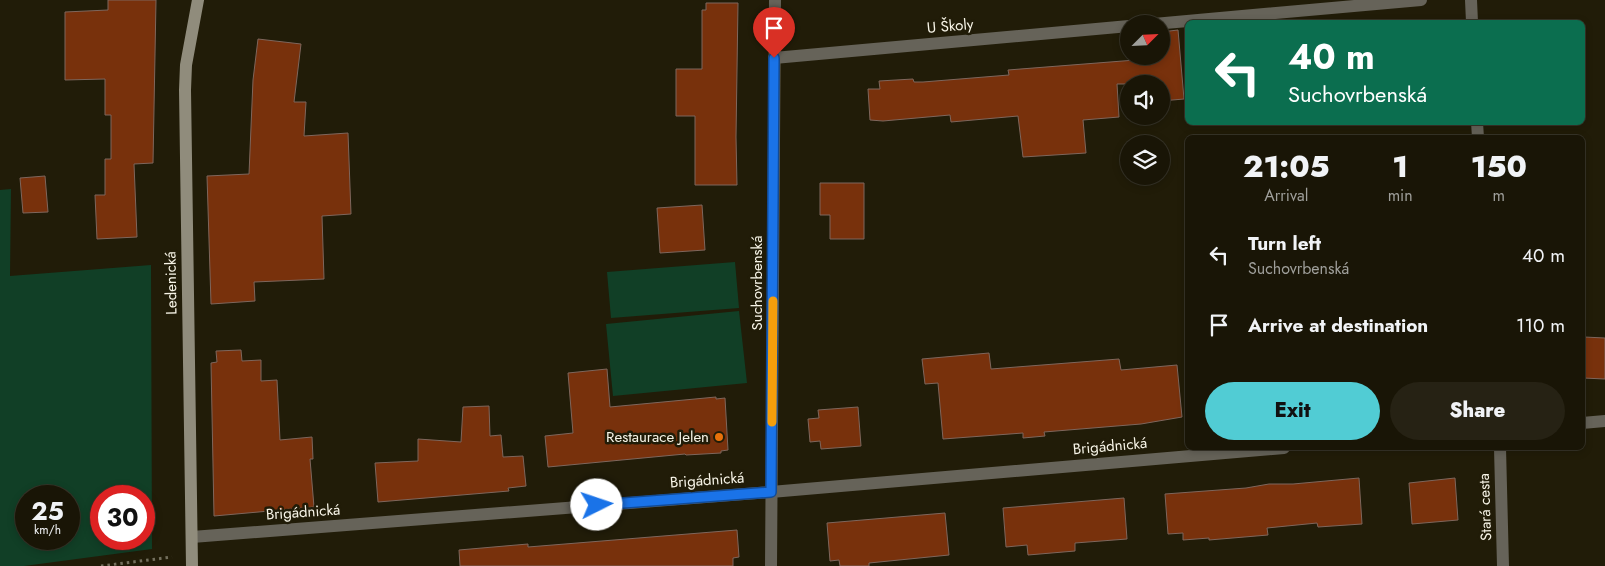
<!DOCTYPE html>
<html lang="en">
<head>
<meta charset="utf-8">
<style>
  :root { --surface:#191506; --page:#262214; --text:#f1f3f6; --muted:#9f9f9b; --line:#373428; --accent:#51ccd4 }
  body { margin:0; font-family:Jost,sans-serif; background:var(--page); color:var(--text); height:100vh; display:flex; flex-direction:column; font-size:19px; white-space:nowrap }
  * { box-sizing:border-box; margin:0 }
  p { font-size:16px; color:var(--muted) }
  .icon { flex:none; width:28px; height:28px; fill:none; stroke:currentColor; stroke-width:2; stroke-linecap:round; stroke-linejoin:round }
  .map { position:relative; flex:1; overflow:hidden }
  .sheet { position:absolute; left:1185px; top:135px; width:400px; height:315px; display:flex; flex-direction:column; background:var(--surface); border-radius:8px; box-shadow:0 2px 8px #0003,0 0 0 1px var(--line) }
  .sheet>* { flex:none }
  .banner { position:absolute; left:1185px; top:20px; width:400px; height:105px; border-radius:8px; box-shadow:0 2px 8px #0003,0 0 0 1px var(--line); background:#0b6e4f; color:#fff; overflow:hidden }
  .needle { width:32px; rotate:66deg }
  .buttons { position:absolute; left:1120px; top:15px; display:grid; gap:10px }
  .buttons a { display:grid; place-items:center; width:50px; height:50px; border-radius:50%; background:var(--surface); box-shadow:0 2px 8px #0003,0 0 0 1px var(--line); font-size:25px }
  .speed { position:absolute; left:15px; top:485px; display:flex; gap:10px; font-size:25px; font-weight:700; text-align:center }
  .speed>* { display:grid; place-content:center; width:65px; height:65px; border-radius:50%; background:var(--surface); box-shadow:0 2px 8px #0003,0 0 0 1px var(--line); line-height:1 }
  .speed small { font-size:12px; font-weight:400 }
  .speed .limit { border:8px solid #d22; background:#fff; color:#111 }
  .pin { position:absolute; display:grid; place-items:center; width:42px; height:42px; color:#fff; margin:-51px -21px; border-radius:50% 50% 50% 0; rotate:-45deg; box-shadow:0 0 5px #0007 }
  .pin .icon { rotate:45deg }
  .me { position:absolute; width:55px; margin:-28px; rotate:86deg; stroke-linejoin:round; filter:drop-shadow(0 0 4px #0008) }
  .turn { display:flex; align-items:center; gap:18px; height:105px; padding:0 20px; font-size:22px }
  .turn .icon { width:65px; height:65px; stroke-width:2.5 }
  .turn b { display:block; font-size:35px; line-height:42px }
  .eta { display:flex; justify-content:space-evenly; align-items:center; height:85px; text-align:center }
  .eta b { font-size:30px; font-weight:800; line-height:35px }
  .cta { display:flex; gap:10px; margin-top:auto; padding:10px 20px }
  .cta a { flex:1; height:58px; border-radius:30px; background:var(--accent); color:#111; font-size:20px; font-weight:800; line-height:58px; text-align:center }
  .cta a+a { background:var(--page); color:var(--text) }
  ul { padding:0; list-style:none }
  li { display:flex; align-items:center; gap:15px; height:70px; padding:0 20px }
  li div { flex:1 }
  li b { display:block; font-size:19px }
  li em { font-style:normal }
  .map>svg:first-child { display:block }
</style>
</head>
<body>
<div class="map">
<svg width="1605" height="566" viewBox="0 0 1605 566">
  <rect width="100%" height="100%" fill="#211c08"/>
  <g fill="#113f26" fill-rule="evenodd">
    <path d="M 11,189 L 10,276 L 151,265 L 152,549 L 24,566 L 0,566 L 0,190 ZM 26,496 L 69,496 L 69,539 L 26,539 ZM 101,496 L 144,496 L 144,539 L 101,539 Z"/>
    <path d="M 735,262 L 739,308 L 611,318 L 607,272 Z"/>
    <path d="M 739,311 L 747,383 L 613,396 L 606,324 Z"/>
  </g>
  <g fill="#78310c" stroke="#7e665c">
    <path d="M 108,0 L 156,0 L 153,163 L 134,164 L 137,237 L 97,239 L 95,195 L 105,195 L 105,159 L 111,159 L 111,115 L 105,115 L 105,79 L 65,80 L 65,12 L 108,10 Z"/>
    <path d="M 706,3 L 738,3 L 736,137 L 737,185 L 695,185 L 695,116 L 676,116 L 676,69 L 702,69 L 702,10 L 706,10 Z"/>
    <path d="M 1178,30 L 1184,99 L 1161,101 L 1161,84 L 1117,84 L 1119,117 L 1083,120 L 1086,153 L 1023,157 L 1018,116 L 951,122 L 950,115 L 883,121 L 870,120 L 868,89 L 880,89 L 879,81 L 913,79 L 914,82 L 923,82 L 1009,75 L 1008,70 L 1161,58 L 1161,32 Z"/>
    <path d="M 258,39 L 301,44 L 294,102 L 306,102 L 304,136 L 348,133 L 351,214 L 322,216 L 324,279 L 254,282 L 255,301 L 211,304 L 207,176 L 249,174 L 253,80 Z"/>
    <path d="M 45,176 L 48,212 L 23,213 L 20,178 Z"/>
    <path d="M 820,183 L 864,183 L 864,239 L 830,239 L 830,215 L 820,215 Z"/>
    <path d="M 702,205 L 705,250 L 660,253 L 657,208 Z"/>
    <path d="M 1584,337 L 1605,338 L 1605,379 L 1583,378 Z"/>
    <path d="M 241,350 L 242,361 L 261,360 L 261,381 L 277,380 L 280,440 L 312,437 L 313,459 L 310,459 L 314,507 L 214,516 L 211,363 L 217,362 L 216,351 Z"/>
    <path d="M 989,353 L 991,369 L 1119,359 L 1121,370 L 1177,365 L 1182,417 L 1141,424 L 1044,432 L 1045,436 L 1023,438 L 1023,433 L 943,439 L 938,383 L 925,384 L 922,359 Z"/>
    <path d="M 607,369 L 610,407 L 716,397 L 716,399 L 725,398 L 728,450 L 721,451 L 721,453 L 686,455 L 685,454 L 548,467 L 545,436 L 573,433 L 568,373 Z"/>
    <path d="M 489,406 L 490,436 L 501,435 L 503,457 L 523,456 L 526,486 L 508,488 L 509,491 L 378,502 L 375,463 L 418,461 L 418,439 L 461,442 L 463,407 Z"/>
    <path d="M 858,407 L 861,446 L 821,449 L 820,441 L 810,442 L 808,419 L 819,418 L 818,410 Z"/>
    <path d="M 1359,478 L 1362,524 L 1318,527 L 1317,523 L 1267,528 L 1268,535 L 1209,540 L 1209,538 L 1183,540 L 1183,533 L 1168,534 L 1165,494 L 1246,488 L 1269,484 L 1293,484 Z"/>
    <path d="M 1455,478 L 1458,520 L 1412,524 L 1409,483 Z"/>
    <path d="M 1124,498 L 1127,539 L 1075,543 L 1075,551 L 1028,555 L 1027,545 L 1006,547 L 1003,508 Z"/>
    <path d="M 945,513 L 949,555 L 869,563 L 869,566 L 840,566 L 839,560 L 830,561 L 827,523 Z"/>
    <path d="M 737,530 L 739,557 L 733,558 L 733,566 L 460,566 L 459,550 L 528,544 L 528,547 Z"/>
  </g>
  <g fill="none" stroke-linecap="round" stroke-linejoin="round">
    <path stroke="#736f5d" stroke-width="3" stroke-dasharray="2.5 4" stroke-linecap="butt" d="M 101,566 L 172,557"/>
    <g stroke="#666359" stroke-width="12">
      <path d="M 1471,0 L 1472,22"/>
      <path d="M 1154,24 L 1421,0"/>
      <path d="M 774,58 L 1129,26"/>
      <path d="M 1477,122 L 1478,138"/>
      <path d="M 1582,423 L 1605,421"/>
      <path d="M 1500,448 L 1503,566"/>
      <path d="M 192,537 L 771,492 L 1284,448"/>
      <path d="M 771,566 L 775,0"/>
    </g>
    <path stroke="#908c7c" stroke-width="12" d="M 192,566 L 185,90 L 186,65 L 198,0"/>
  </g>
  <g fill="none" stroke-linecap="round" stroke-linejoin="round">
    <g stroke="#114b97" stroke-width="12">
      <path id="route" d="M 597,505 L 771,492 L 774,58"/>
    </g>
    <use href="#route" stroke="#1a73e8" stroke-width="9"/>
    <path stroke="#f59e0b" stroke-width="9" d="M 772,422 L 773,301"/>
  </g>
  <circle fill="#e8710a" stroke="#211c08" stroke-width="2" cx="719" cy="437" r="5"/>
  <g text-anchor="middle" stroke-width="5" stroke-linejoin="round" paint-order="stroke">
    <g font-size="15" fill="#f7f4e7" stroke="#211c08">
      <text transform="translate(950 26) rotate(-5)" y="5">U Školy</text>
      <text transform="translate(171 283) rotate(-91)" y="5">Ledenická</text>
      <text transform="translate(757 283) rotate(-90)" y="5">Suchovrbenská</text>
      <text transform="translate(1110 446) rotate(-5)" y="5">Brigádnická</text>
      <text transform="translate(707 480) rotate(-4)" y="5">Brigádnická</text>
      <text transform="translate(1485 507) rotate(-92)" y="5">Stará cesta</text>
      <text transform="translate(303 512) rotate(-4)" y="5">Brigádnická</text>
    </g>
    <g font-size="15" fill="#f7f4e7" stroke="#211c08" text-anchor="end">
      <text x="709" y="442">Restaurace Jelen</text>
    </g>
  </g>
</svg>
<div class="buttons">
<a><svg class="needle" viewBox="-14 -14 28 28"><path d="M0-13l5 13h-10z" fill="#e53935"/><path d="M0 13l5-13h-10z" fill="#9f9f9b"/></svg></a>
<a><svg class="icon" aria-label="sound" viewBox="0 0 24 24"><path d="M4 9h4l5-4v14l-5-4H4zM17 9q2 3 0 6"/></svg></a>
<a><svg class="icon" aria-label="layers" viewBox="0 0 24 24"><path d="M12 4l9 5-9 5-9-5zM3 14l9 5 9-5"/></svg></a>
</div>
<div class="speed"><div>25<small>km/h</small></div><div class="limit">30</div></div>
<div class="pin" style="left:774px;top:58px;background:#d93025"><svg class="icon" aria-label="arrive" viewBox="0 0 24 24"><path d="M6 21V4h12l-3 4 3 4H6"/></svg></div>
<svg class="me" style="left:597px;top:505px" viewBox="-20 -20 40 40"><circle r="19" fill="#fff"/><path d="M0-13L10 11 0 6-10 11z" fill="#1a73e8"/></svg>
<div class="banner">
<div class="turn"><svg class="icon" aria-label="left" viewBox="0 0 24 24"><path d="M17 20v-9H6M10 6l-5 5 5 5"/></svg><div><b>40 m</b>Suchovrbenská</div></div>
</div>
<section class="sheet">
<div class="eta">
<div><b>21:05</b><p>Arrival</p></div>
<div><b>1</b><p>min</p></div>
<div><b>150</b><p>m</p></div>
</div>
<ul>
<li><svg class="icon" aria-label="left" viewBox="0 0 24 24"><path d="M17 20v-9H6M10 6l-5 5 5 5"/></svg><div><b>Turn left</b><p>Suchovrbenská</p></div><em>40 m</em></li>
<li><svg class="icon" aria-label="arrive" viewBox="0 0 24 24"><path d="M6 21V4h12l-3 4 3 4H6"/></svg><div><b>Arrive at destination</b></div><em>110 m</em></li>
</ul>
<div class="cta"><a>Exit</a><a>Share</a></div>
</section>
</div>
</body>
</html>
